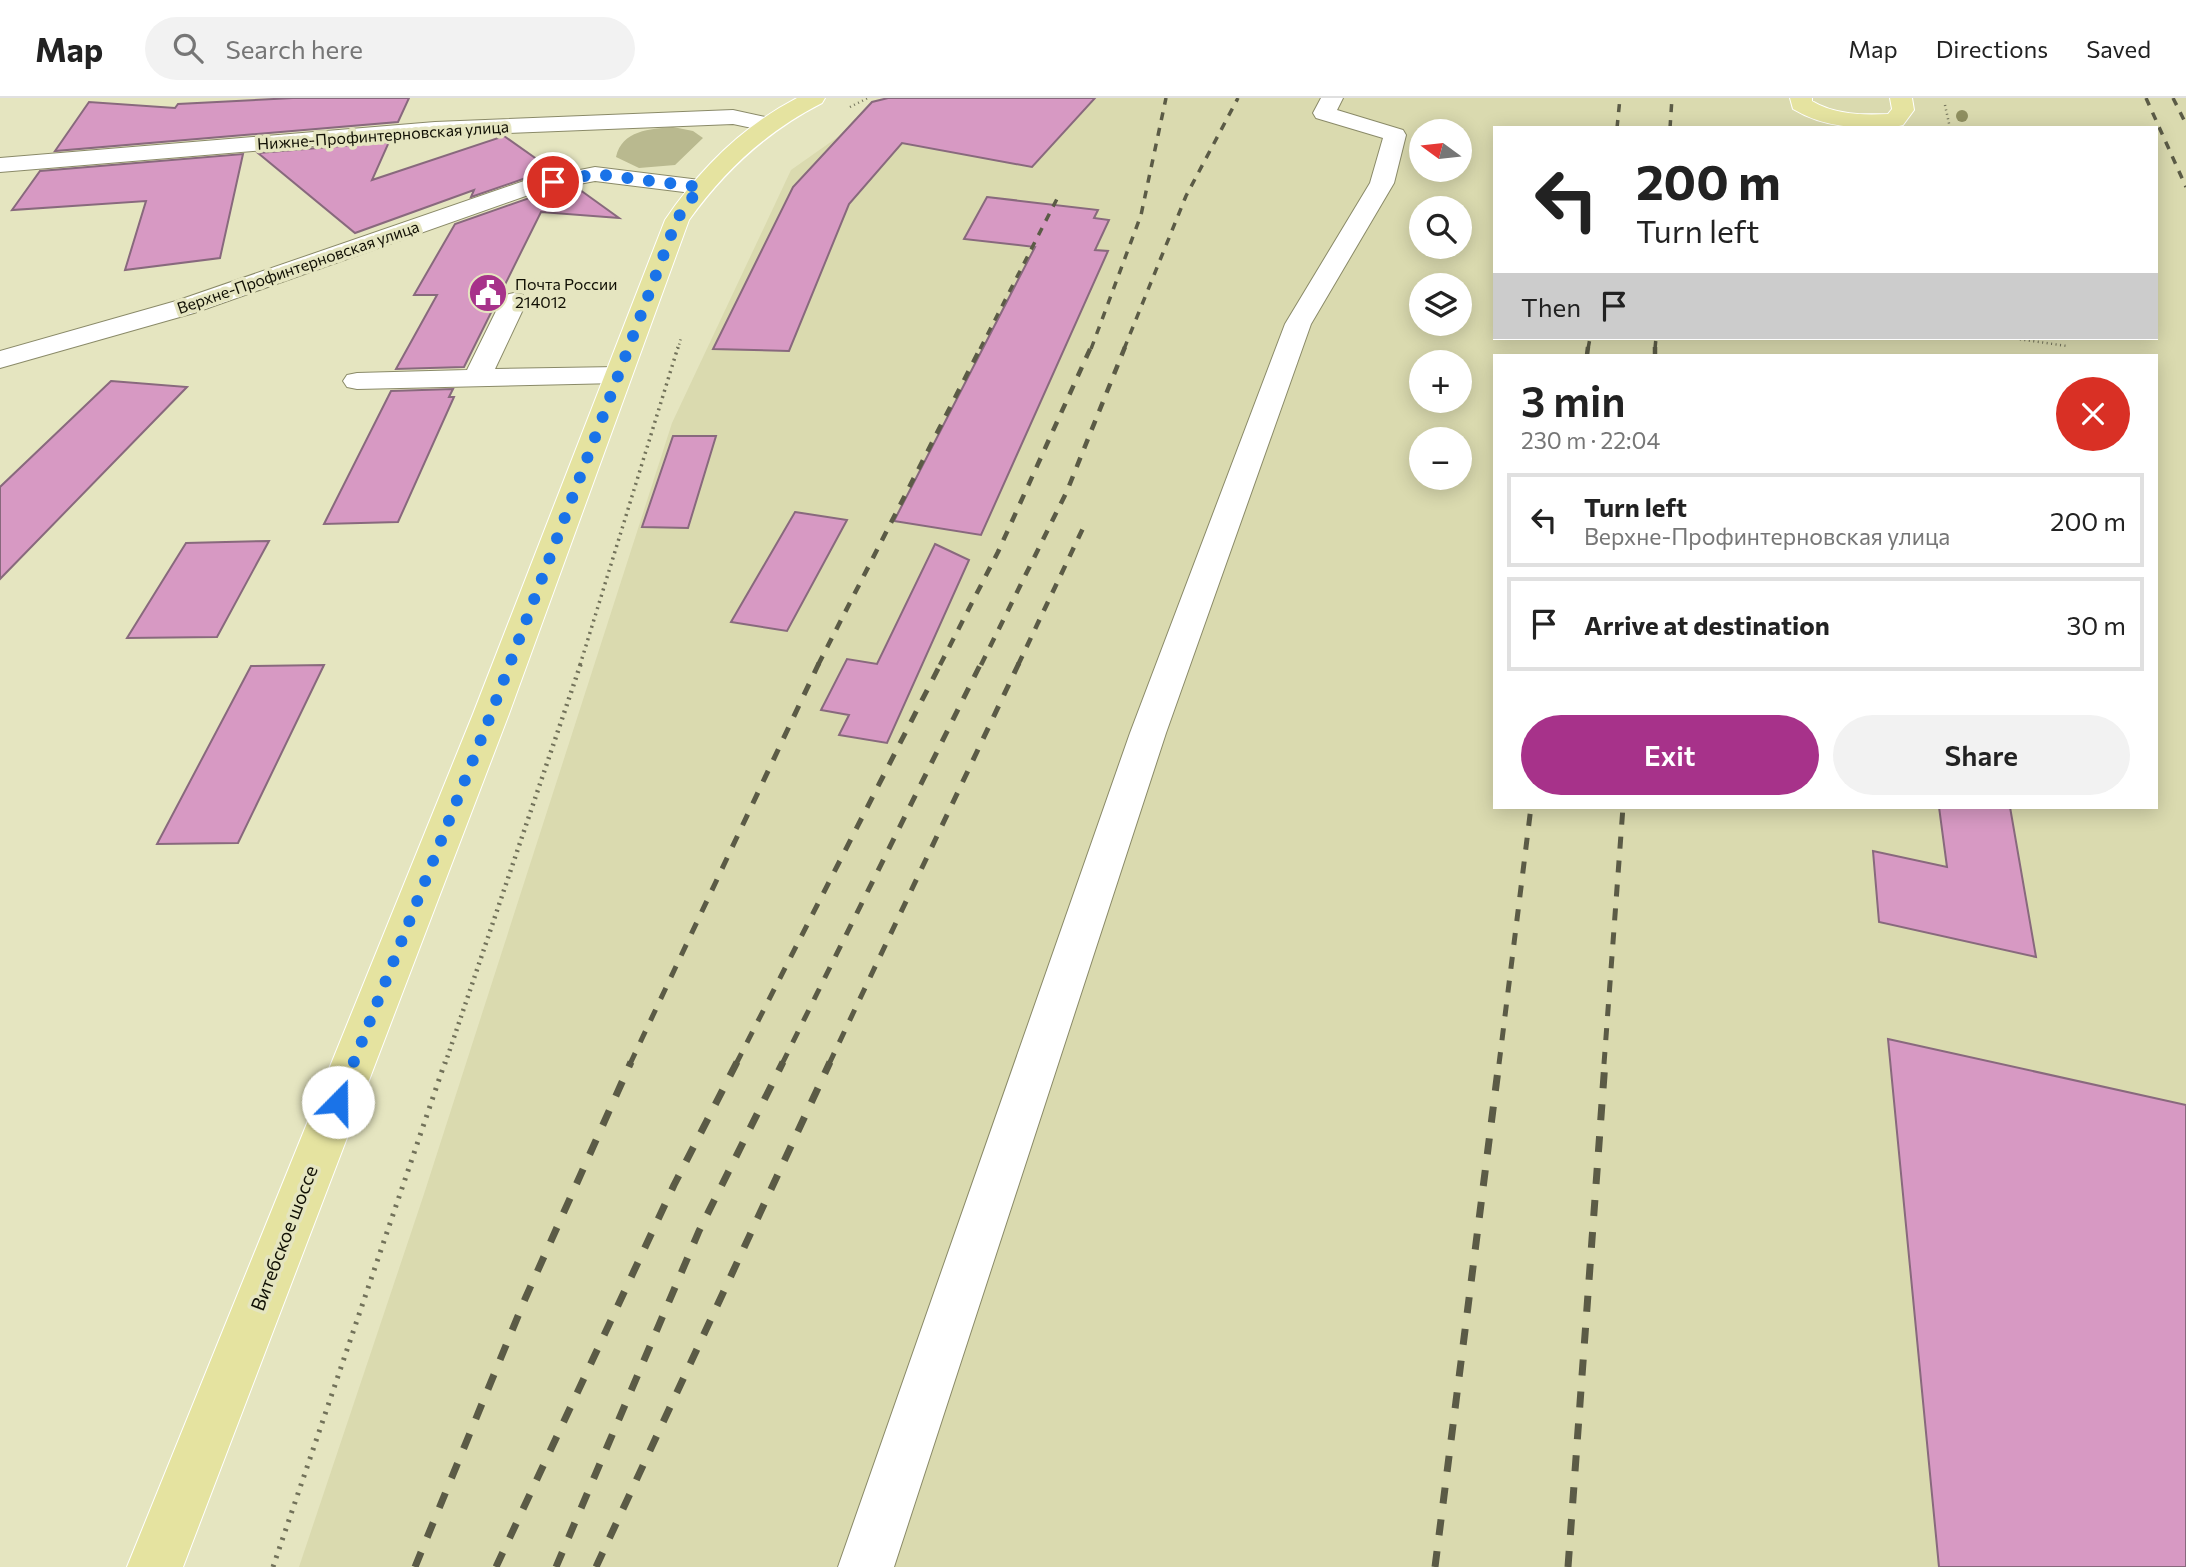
<!DOCTYPE html>
<html lang="en">
<head>
<meta charset="utf-8">
<style>
  :root { --surface:#fff; --page:#f2f2f2; --text:#222; --muted:#767676; --line:#e0e0e0; --accent:#a7328a }
  body { margin:0; font-family:Commissioner,sans-serif; background:var(--page); color:var(--text); height:100vh; display:flex; flex-direction:column; font-size:26px; white-space:nowrap }
  * { box-sizing:border-box; margin:0 }
  p { font-size:23px; color:var(--muted) }
  .icon { flex:none; width:38px; height:38px; fill:none; stroke:currentColor; stroke-width:2; stroke-linecap:round; stroke-linejoin:round }
  .map { position:relative; flex:1; overflow:hidden }
  .panel { position:absolute; left:1493px; top:256px; width:665px; height:455px; display:flex; flex-direction:column; background:var(--surface); border-radius:0px; box-shadow:0 4px 18px #0003 }
  .panel>* { flex:none }
  .top-card { position:absolute; left:1493px; top:28px; width:665px; height:214px; border-radius:0px; box-shadow:0 4px 18px #0003; background:#fff; color:var(--text); overflow:hidden }
  .needle { width:46px; rotate:285deg }
  .controls { position:absolute; left:1409px; top:21px; display:grid; gap:14px }
  .controls a { display:grid; place-items:center; width:63px; height:63px; border-radius:50%; background:var(--surface); box-shadow:0 4px 18px #0003; font-size:35px }
  .pin { position:absolute; display:grid; place-items:center; width:60px; height:60px; color:#fff; margin:-30px; border:4px solid #fff; border-radius:50%; box-shadow:0 2px 7px #0007 }
  .me { position:absolute; width:77px; margin:-38px; rotate:22deg; stroke-linejoin:round; filter:drop-shadow(0 0 5px #0008) }
  .turn { display:flex; align-items:center; gap:24px; height:147px; padding:0 28px; font-size:32px }
  .turn .icon { width:91px; height:91px; stroke-width:2.5 }
  .turn b { display:block; font-size:49px; line-height:60px }
  .then { display:flex; align-items:center; height:66px; padding:0 28px; background:#0003; gap:14px; font-size:26px }
  .round { display:grid; place-items:center; flex:none; width:74px; height:74px; border-radius:37px; background:var(--page) }
  .headline { display:flex; align-items:center; justify-content:space-between; height:119px; padding:0 28px }
  h1 { font-size:42px; font-weight:600; line-height:52px }
  .cta { display:flex; gap:14px; margin-top:auto; padding:14px 28px }
  .cta a { flex:1; height:80px; border-radius:42px; background:var(--accent); color:#fff; font-size:28px; font-weight:600; line-height:80px; text-align:center }
  .cta a+a { background:var(--page); color:var(--text) }
  ul { padding:0; list-style:none }
  li { display:flex; align-items:center; gap:21px; height:94px; margin:0 14px 10px; padding:0 14px; border:4px solid var(--line); border-radius:0px }
  li div { flex:1 }
  li b { display:block; font-size:26px }
  li em { font-style:normal }
  header { display:flex; align-items:center; gap:42px; box-sizing:border-box; height:98px; padding:0 35px; background:var(--surface); border-bottom:2px solid var(--line) }
  header strong { font-size:33px }
  nav { display:flex; gap:38px; margin-inline-start:auto; font-size:24px }
  .search { width:490px; height:63px; background:var(--page); display:flex; align-items:center; gap:18px; box-sizing:border-box; padding:0 24px; border-radius:38px; color:var(--muted); font-size:26px }
  .map>svg:first-child { display:block }
</style>
</head>
<body>
<header>
<strong>Map</strong>
<div class="search"><svg class="icon" aria-label="search" viewBox="0 0 24 24"><circle cx="10" cy="10" r="6"/><path d="M15 15l6 6"/></svg>Search here</div>
<nav><a>Map</a><a>Directions</a><a>Saved</a></nav>
</header>
<div class="map">
<svg width="2186" height="1469" viewBox="0 0 2186 1469">
  <rect width="100%" height="100%" fill="#e5e5c0"/>
  <path fill="#dadaaf" fill-rule="evenodd" d="M 899,0 L 2186,0 L 2186,1469 L 299,1469 L 424,1096 L 672,325 L 791,72 L 879,10 ZM 1494,30 L 2156,30 L 2156,240 L 1494,240 ZM 1421,33 L 1460,33 L 1460,72 L 1421,72 ZM 1421,110 L 1460,110 L 1460,149 L 1421,149 ZM 1421,187 L 1460,187 L 1460,226 L 1421,226 ZM 1494,257 L 2156,257 L 2156,709 L 1494,709 ZM 1421,264 L 1460,264 L 1460,303 L 1421,303 ZM 1421,341 L 1460,341 L 1460,380 L 1421,380 Z"/>
  <path fill="#b9b98f" d="M 673,29 L 693,33 L 703,40 L 675,67 L 639,70 L 616,59 C 622,32 650,31 673,29 Z"/>
  <g fill="#d799c3" stroke="#88697d" stroke-width="2">
    <path d="M 293,0 L 409,0 L 398,24 L 55,53 L 89,4 L 175,10 L 178,6 Z"/>
    <path d="M 888,0 L 1095,0 L 1032,69 L 902,45 L 849,106 L 789,253 L 713,251 L 793,89 L 872,4 Z"/>
    <path d="M 504,38 L 555,74 L 523,81 L 471,99 L 474,92 L 355,135 L 258,55 L 389,44 L 372,82 Z"/>
    <path d="M 243,56 L 220,160 L 125,172 L 146,103 L 12,112 L 40,73 Z"/>
    <path d="M 576,89 L 619,120 L 541,114 L 464,269 L 396,271 L 437,197 L 414,197 L 455,126 L 538,97 Z"/>
    <path d="M 987,99 L 1098,112 L 1094,120 L 1109,122 L 1095,152 L 1108,153 L 981,437 L 894,423 L 1035,149 L 964,141 Z"/>
    <path d="M 111,283 L 187,289 L 0,481 L 0,389 Z"/>
    <path d="M 453,291 L 449,299 L 454,299 L 398,424 L 324,426 L 391,293 Z"/>
    <path d="M 673,338 L 716,338 L 688,430 L 642,429 Z"/>
    <path d="M 795,414 L 847,422 L 787,533 L 731,524 Z"/>
    <path d="M 269,443 L 217,539 L 127,540 L 186,445 Z"/>
    <path d="M 935,446 L 969,462 L 887,645 L 839,637 L 849,617 L 821,612 L 847,561 L 877,566 Z"/>
    <path d="M 324,567 L 238,745 L 157,746 L 251,568 Z"/>
    <path d="M 1939,709 L 2010,709 L 2036,859 L 1879,824 L 1873,753 L 1947,769 Z"/>
    <path d="M 1888,941 L 2186,1007 L 2186,1469 L 1939,1469 Z"/>
  </g>
  <g fill="none" stroke-linecap="round" stroke-linejoin="round">
    <g stroke="#8a8a68" stroke-width="2">
      <g id="minor">
        <path d="M 1321,0 L 1343,0 L 1337,12 L 1403,32 L 1406,37 L 1394,85 L 1311,226 L 1166,635 L 894,1469 L 838,1469 L 1130,635 L 1285,226 L 1370,85 L 1383,40 L 1316,20 L 1313,15 Z"/>
        <path d="M 733,12 L 774,21 L 777,26 L 774,31 L 766,33 L 733,26 L 435,38 L 0,74 L 0,60 L 435,24 Z"/>
        <path d="M 595,69 L 700,82 L 708,84 L 712,89 L 708,94 L 700,96 L 595,83 L 537,94 L 194,215 L 0,270 L 0,253 L 176,203 L 524,83 Z"/>
        <path d="M 514,195 L 523,197 L 527,203 L 495,271 L 618,269 L 628,271 L 632,277 L 628,283 L 618,285 L 357,291 L 347,289 L 343,283 L 347,277 L 357,275 L 467,272 L 501,203 L 505,197 Z"/>
      </g>
    </g>
    <g stroke="#fff" stroke-width="2">
      <g id="major">
        <path d="M 797,0 L 825,0 L 822,5 C 767,33 725,72 689,122 L 509,616 L 183,1469 L 127,1469 L 473,616 L 665,122 C 699,72 743,28 797,0 Z"/>
        <path d="M 1790,0 L 1812,0 L 1812,3 C 1835,17 1863,17 1888,16 L 1892,11 L 1890,0 L 1912,0 L 1914,12 L 1903,27 L 1895,29 C 1860,31 1824,30 1793,11 Z"/>
      </g>
    </g>
    <g stroke="#717159" stroke-width="2.5" stroke-dasharray="1 3.5" stroke-linecap="butt">
      <path d="M 1945,7 L 1950,30"/>
      <path d="M 850,9 L 868,0"/>
      <path d="M 2011,240 L 2067,248"/>
      <path d="M 678,251 L 681,240"/>
    </g>
    <path stroke="#717159" stroke-width="3.5" stroke-dasharray="2 4.5" stroke-linecap="butt" d="M 580,567 L 678,249"/>
    <path stroke="#717159" stroke-width="4.5" stroke-dasharray="2 5" stroke-linecap="butt" d="M 445,966 L 581,565"/>
    <path stroke="#717159" stroke-width="5" stroke-dasharray="2.5 7" stroke-linecap="butt" d="M 273,1469 L 445,964"/>
    <use href="#minor" fill="#fff" fill-rule="evenodd"/>
    <use href="#major" fill="#e5e3a0" fill-rule="evenodd"/>
    <g stroke="#5b5b46" stroke-width="3.5" stroke-dasharray="8 8" stroke-linecap="butt">
      <path d="M 2146,0 L 2186,89"/>
      <path d="M 2173,0 L 2186,26"/>
      <path d="M 1617,30 L 1620,0"/>
      <path d="M 1670,30 L 1672,0"/>
      <path d="M 980,251 L 1059,97"/>
      <path d="M 1091,251 L 1141,117 L 1166,0"/>
      <path d="M 1124,251 L 1186,98 L 1238,0"/>
      <path d="M 1588,251 L 1590,240"/>
      <path d="M 1655,251 L 1656,240"/>
    </g>
    <g stroke="#5b5b46" stroke-width="4.5" stroke-dasharray="10 10" stroke-linecap="butt">
      <path d="M 1587,257 L 1588,249"/>
      <path d="M 1655,257 L 1655,249"/>
      <path d="M 818,567 L 981,249"/>
      <path d="M 940,567 L 998,454 L 1091,249"/>
      <path d="M 981,567 L 1067,393 L 1125,249"/>
      <path d="M 1018,567 L 1085,426"/>
    </g>
    <g stroke="#5b5b46" stroke-width="5" stroke-dasharray="12 12" stroke-linecap="butt">
      <path d="M 630,966 L 819,565"/>
      <path d="M 736,966 L 941,565"/>
      <path d="M 782,966 L 981,565"/>
      <path d="M 829,966 L 1019,565"/>
      <path d="M 1499,966 L 1531,709"/>
      <path d="M 1604,966 L 1623,709"/>
    </g>
    <g stroke="#5b5b46" stroke-width="7" stroke-dasharray="16 16" stroke-linecap="butt">
      <path d="M 415,1469 L 525,1201 L 631,964"/>
      <path d="M 496,1469 L 674,1087 L 737,964"/>
      <path d="M 556,1469 L 699,1133 L 783,964"/>
      <path d="M 596,1469 L 830,964"/>
      <path d="M 1435,1469 L 1499,964"/>
      <path d="M 1568,1469 L 1605,964"/>
    </g>
  </g>
  <circle fill="#8f8f60" cx="1962" cy="18" r="6"/>
  <g fill="none" stroke-linecap="round" stroke-linejoin="round">
    <path stroke="#1a73e8" stroke-width="12" stroke-dasharray="0 21.6" d="M 338,1004 L 491,616 L 677,121 L 700,89 L 595,76 L 553,84"/>
  </g>
  <defs>
    <g id="civic-disc" transform="scale(2.0125)"><circle r="9.5" fill="#a7328a" stroke="#e5e5c0"/><path d="M-.6-6.5H3V-4.5H.6V-3L4-1V1h2V6H-6V1h2V-1L-.6-3ZM-1.2 2.5V6h2.4V2.5Z" fill="#fff"/></g>
  </defs>
  <g fill-rule="evenodd">
    <use href="#civic-disc" x="488" y="195"/>
  </g>
  <g text-anchor="middle" stroke-width="7" stroke-linejoin="round" paint-order="stroke">
    <g font-size="16" fill="#111004" stroke="#e5e5c0">
      <text transform="translate(383 37) rotate(-4)" y="6">Нижне-Профинтерновская улица</text>
      <text transform="translate(298 169) rotate(-19)" y="6">Верхне-Профинтерновская улица</text>
    </g>
    <g font-size="16" fill="#111004" stroke="#e5e5c0" text-anchor="start">
      <text x="515" y="192">Почта России<tspan x="515" dy="18">214012</tspan></text>
    </g>
    <g font-size="19" fill="#111004" stroke="#e5e5c0">
      <text transform="translate(284 1140) rotate(-69)" y="7">Витебское шоссе</text>
    </g>
  </g>
</svg>
<div class="controls">
<a><svg class="needle" viewBox="-14 -14 28 28"><path d="M0-13l5 13h-10z" fill="#e53935"/><path d="M0 13l5-13h-10z" fill="#767676"/></svg></a>
<a><svg class="icon" aria-label="search" viewBox="0 0 24 24"><circle cx="10" cy="10" r="6"/><path d="M15 15l6 6"/></svg></a>
<a><svg class="icon" aria-label="layers" viewBox="0 0 24 24"><path d="M12 4l9 5-9 5-9-5zM3 14l9 5 9-5"/></svg></a>
<a>+</a>
<a>−</a>
</div>
<div class="pin" style="left:553px;top:84px;background:#d93025"><svg class="icon" aria-label="arrive" viewBox="0 0 24 24"><path d="M6 21V4h12l-3 4 3 4H6"/></svg></div>
<svg class="me" style="left:338px;top:1004px" viewBox="-20 -20 40 40"><circle r="19" fill="#fff"/><path d="M0-13L10 11 0 6-10 11z" fill="#1a73e8"/></svg>
<div class="top-card">
<div class="turn"><svg class="icon" aria-label="left" viewBox="0 0 24 24"><path d="M17 20v-9H6M10 6l-5 5 5 5"/></svg><div><b>200 m</b>Turn left</div></div>
<div class="then">Then<svg class="icon" aria-label="arrive" viewBox="0 0 24 24"><path d="M6 21V4h12l-3 4 3 4H6"/></svg></div>
</div>
<section class="panel">
<div class="headline"><div><h1>3 min</h1><p>230 m · 22:04</p></div><a class="round" style="background:#d93025;color:#fff"><svg class="icon" aria-label="close" viewBox="0 0 24 24"><path d="M6 6l12 12M18 6L6 18"/></svg></a></div>
<ul>
<li><svg class="icon" aria-label="left" viewBox="0 0 24 24"><path d="M17 20v-9H6M10 6l-5 5 5 5"/></svg><div><b>Turn left</b><p>Верхне-Профинтерновская улица</p></div><em>200 m</em></li>
<li><svg class="icon" aria-label="arrive" viewBox="0 0 24 24"><path d="M6 21V4h12l-3 4 3 4H6"/></svg><div><b>Arrive at destination</b></div><em>30 m</em></li>
</ul>
<div class="cta"><a>Exit</a><a>Share</a></div>
</section>
</div>
</body>
</html>
